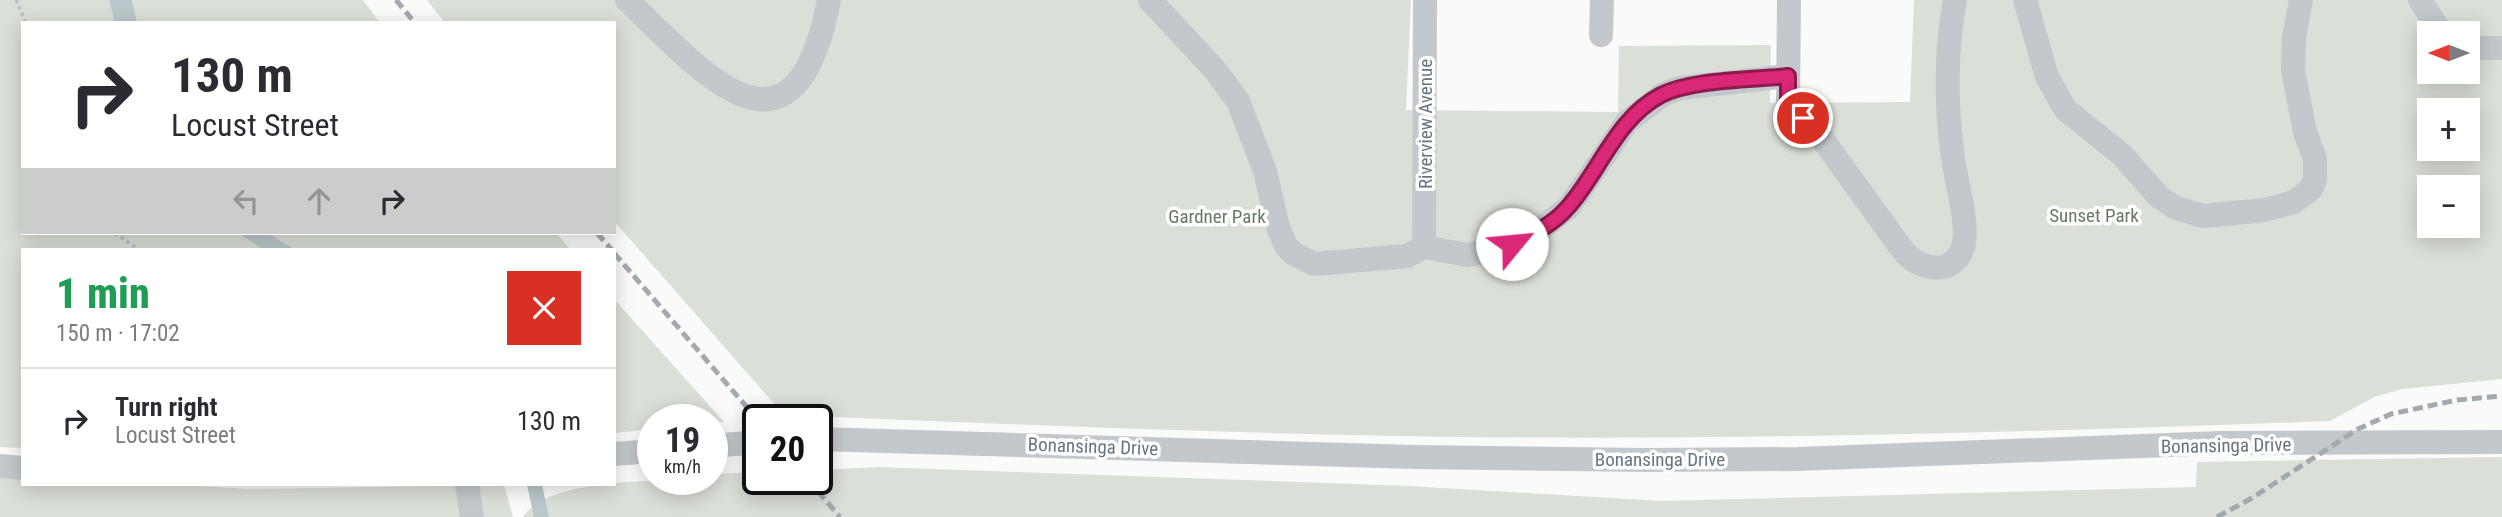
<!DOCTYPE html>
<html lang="en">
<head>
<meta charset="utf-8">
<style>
  :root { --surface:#fff; --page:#f7f7f7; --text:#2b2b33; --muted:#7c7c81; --line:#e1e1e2 }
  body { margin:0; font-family:"Roboto Condensed",sans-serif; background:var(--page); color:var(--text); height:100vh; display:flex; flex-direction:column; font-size:26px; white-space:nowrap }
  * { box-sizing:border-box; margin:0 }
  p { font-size:23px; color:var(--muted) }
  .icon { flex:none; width:38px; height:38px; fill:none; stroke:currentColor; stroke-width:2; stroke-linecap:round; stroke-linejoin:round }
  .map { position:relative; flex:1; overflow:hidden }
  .panel { position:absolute; left:21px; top:248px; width:595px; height:238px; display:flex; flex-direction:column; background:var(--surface); border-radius:0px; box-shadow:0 4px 18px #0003 }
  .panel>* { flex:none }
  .guide { position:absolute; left:21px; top:21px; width:595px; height:214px; border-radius:0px; box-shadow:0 4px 18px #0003; background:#fff; color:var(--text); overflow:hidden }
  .needle { width:46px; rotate:270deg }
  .buttons { position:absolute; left:2417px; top:21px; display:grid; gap:14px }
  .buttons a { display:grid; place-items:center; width:63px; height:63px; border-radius:0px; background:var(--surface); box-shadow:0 4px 18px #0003; font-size:35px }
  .speed { position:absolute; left:637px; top:404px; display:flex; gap:14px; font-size:35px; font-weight:700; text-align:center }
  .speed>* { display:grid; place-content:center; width:91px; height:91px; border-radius:50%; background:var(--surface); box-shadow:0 4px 18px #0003; line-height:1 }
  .speed small { font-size:18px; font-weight:400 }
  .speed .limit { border:4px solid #111; border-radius:10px; background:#fff; color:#111 }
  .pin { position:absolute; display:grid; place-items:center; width:60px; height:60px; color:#fff; margin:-30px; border:4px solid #fff; border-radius:50%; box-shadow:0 2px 7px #0007 }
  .me { position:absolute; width:77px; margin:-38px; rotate:62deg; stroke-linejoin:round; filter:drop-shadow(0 0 5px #0008) }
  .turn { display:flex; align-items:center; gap:24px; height:147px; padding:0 35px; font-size:32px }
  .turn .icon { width:91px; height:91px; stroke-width:2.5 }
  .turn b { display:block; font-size:49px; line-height:60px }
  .lanes { display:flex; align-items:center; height:66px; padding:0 35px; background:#0003; justify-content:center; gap:35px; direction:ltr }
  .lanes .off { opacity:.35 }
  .round { display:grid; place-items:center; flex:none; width:74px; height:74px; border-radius:0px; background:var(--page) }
  .headline { display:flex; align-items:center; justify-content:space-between; height:119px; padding:0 35px }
  h1 { font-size:42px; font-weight:800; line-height:52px; color:#1e9e55 }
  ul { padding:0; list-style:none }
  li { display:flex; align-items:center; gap:21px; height:105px; padding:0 35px; border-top:2px solid var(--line) }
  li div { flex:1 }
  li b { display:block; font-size:26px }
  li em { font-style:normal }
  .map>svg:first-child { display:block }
</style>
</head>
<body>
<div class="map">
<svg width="2502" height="517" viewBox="0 0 2502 517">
  <rect width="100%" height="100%" fill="#fafaf8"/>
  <g fill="#dadfd7" fill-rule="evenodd">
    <path d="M 0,0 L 363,0 L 380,23 L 23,23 L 23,233 L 556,233 L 571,250 L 23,250 L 23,448 L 0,447 Z"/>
    <path d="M 427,0 L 1411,0 L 1406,110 L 1618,112 L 1619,46 L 1771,45 L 1770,103 L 1910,102 L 1914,0 L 2502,0 L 2502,379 L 2403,389 L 2374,397 L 2330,421 C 2040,432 1750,440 1460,437 C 1234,434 1009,424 784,415 L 614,221 L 614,23 L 445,23 ZM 2429,33 L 2468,33 L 2468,72 L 2429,72 ZM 2429,110 L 2468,110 L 2468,149 L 2429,149 ZM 2429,187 L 2468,187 L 2468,226 L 2429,226 Z"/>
    <path d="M 614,299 L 724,422 L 653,420 L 653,429 L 614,433 Z"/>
    <path d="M 2502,457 L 2502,517 L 523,517 C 547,477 669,480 712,480 L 712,474 L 758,472 L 758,480 L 817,480 L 817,470 L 879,467 L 1409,486 L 1662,501 L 2196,487 L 2197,462 Z"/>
    <path d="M 0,472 L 23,474 L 23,485 L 183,485 L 246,489 L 504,485 L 513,517 L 0,517 Z"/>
  </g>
  <g fill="#bbc7cb">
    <path d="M 109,0 L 132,0 L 137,23 L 115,23 Z"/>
    <path d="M 238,233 L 268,233 L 295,250 L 264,250 Z"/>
    <path d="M 527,485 L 542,485 L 549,517 L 534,517 Z"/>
  </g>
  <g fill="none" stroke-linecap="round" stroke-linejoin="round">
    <g stroke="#bbbfc2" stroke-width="3.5" stroke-dasharray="3.5 3.5" stroke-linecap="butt">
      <path d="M 16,0 L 26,23"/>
      <path d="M 115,233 L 139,250"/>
    </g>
    <g stroke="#c3c8cc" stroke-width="24">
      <path d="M 627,0 C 705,75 794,180 829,0"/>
      <path d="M 1150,0 L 1215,70 L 1238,101 L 1265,171 L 1278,227 L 1286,246 L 1294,254 L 1314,264 L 1407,256 L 1424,247 L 1468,255 L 1512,245 L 1534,234 L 1569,207 L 1627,122 L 1662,95 L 1680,88 L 1788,76"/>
      <path d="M 1789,0 L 1788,104 L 1818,133 L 1904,252 C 1920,270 1954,277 1963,247 C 1970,224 1954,175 1952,151 C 1946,102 1946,48 1955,0"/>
      <path d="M 2025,0 L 2047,77 L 2066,110 L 2122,155 L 2159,197 L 2176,208 L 2203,216 L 2265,210 L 2294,202 L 2311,189 L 2315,179 L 2315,159 L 2305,132 L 2293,70 L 2294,38 L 2301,0"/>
      <path d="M 2420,0 L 2441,33"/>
      <path d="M 1601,35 L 1602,0"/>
      <path d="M 2468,48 L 2502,48"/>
      <path d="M 1424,247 L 1425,0"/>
      <path d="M 817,439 L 1415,457 L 1647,460 L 1798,459 L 2221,443 L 2502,442"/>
      <path d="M 712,446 L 758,442"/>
      <path d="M 614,454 L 653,451"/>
      <path d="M 0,466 L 23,468"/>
      <path d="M 467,485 L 472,517"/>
    </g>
    <g stroke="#a2aab0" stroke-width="5" stroke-dasharray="10 5" stroke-linecap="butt">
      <path d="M 396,0 L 415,23"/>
      <path d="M 597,233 L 612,250"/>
      <path d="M 614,253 L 758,420"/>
      <path d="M 808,480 L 840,517"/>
      <path d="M 2217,517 L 2252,498 L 2358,429 L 2391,414 L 2457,400 L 2502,396"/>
    </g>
  </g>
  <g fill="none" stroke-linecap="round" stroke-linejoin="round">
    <g stroke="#8e194d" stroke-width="18">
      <path id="route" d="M 1512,244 C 1532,235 1554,224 1569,206 C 1600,170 1617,118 1661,95 C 1693,79 1751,80 1788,76 L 1788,104 L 1803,118"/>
    </g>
    <use href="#route" stroke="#db2777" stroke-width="12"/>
  </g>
  <g text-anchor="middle" stroke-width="7" stroke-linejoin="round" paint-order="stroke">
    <g font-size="19" fill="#657683" stroke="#fff">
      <text transform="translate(1425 124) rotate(-90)" y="7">Riverview Avenue</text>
      <text transform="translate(2226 445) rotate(-1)" y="7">Bonansinga Drive</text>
      <text transform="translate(1093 446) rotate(2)" y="7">Bonansinga Drive</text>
      <text x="1660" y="466">Bonansinga Drive</text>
    </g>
    <g font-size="19" fill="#687a64" stroke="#fff">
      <text x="2094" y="222">Sunset Park</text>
      <text x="1217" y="223">Gardner Park</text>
    </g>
  </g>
</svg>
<div class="buttons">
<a><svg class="needle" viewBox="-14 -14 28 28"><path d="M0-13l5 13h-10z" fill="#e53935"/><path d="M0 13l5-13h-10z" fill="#7c7c81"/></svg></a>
<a>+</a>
<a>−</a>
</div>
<div class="speed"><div>19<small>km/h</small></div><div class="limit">20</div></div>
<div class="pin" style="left:1803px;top:118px;background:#d93025"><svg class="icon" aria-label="arrive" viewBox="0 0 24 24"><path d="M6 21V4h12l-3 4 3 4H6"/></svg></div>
<svg class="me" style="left:1512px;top:244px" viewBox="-20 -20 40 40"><circle r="19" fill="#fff"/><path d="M0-13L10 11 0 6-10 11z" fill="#db2777"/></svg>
<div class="guide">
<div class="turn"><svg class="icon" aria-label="right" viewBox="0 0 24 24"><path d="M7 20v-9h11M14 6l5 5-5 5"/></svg><div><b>130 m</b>Locust Street</div></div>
<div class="lanes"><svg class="icon off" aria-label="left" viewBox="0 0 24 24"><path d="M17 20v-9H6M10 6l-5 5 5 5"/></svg><svg class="icon off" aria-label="ahead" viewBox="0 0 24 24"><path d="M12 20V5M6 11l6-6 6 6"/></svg><svg class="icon" aria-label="right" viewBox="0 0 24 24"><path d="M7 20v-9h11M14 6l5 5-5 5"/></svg></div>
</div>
<section class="panel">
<div class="headline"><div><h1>1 min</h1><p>150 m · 17:02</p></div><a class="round" style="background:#d93025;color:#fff"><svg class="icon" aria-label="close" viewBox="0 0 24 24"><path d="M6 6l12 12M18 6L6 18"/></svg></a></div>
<ul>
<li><svg class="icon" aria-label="right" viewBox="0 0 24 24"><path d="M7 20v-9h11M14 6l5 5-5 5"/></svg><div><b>Turn right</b><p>Locust Street</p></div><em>130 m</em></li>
</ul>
</section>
</div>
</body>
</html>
